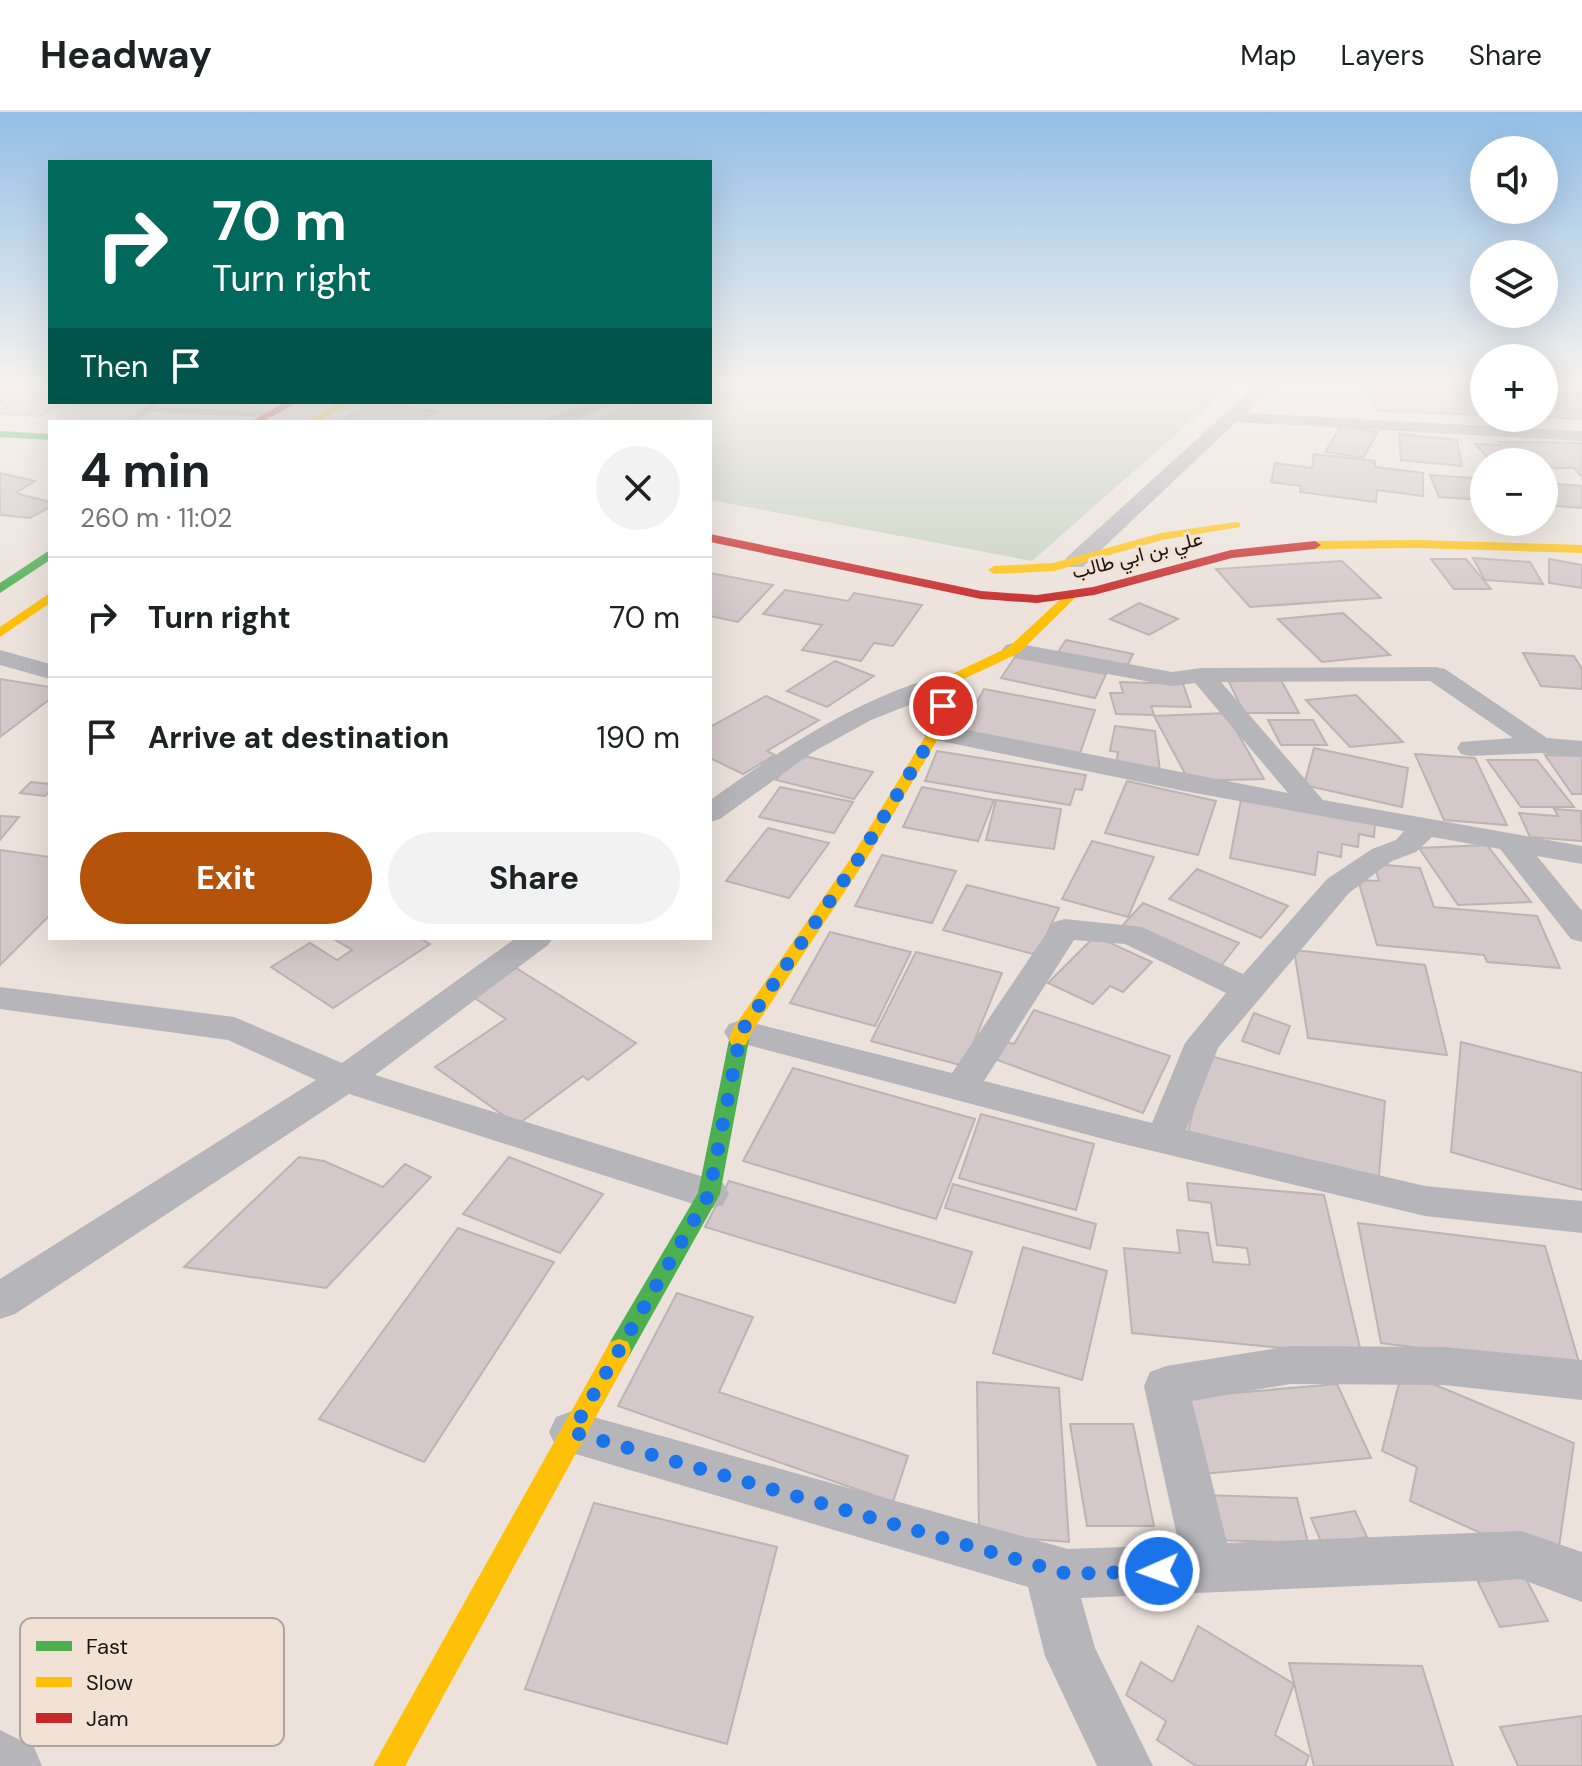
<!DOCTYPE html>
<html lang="en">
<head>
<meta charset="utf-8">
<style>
  :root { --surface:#fff; --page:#f2f2f2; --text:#202124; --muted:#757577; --line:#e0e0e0; --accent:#b45309 }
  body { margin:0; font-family:"DM Sans",Vazirmatn,sans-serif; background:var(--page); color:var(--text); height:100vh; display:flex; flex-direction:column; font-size:30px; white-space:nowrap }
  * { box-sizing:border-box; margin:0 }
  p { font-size:26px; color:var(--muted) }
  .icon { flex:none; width:44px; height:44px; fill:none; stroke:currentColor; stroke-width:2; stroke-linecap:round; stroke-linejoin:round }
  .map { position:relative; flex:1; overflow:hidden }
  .details { position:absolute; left:48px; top:308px; width:664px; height:520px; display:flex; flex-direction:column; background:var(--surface); border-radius:0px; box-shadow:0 8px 32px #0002 }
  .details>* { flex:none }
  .banner { position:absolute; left:48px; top:48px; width:664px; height:244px; border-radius:0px; box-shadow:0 8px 32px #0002; background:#00695c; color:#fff; overflow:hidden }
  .tools { position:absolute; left:1470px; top:24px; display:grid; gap:16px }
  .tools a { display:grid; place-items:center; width:88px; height:88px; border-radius:50%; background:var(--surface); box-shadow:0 8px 32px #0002; font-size:40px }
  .pin { position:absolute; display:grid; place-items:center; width:68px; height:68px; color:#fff; margin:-34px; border:4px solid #fff; border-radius:50%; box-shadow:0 2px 8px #0007 }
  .me { position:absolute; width:88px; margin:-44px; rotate:268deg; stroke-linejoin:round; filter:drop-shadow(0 0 6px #0008) }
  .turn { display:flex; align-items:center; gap:28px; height:168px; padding:0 32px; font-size:36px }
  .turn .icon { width:104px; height:104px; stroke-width:2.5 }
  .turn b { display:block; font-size:56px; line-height:68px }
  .then { display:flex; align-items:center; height:76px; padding:0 32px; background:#0003; gap:16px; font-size:30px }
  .round { display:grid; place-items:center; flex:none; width:84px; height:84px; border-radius:42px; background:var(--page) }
  .summary { display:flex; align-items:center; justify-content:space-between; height:136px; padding:0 32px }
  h1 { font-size:48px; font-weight:700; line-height:60px }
  .button { display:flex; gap:16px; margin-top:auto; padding:16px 32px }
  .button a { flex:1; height:92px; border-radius:48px; background:var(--accent); color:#fff; font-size:32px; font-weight:700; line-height:92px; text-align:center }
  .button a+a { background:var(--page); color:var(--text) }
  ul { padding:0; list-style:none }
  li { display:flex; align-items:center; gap:24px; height:120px; padding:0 32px; border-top:2px solid var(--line) }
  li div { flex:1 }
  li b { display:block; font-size:30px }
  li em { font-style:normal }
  header { display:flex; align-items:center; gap:48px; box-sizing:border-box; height:112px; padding:0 40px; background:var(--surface); border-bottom:2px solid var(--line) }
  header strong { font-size:38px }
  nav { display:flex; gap:44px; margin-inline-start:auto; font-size:28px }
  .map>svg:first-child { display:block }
</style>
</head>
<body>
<header>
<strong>Headway</strong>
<nav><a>Map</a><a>Layers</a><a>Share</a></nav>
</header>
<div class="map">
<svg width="1582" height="1654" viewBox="0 0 1582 1654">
  <rect width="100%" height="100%" fill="#ece2db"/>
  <path fill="#c6d0bf" d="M 710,271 L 1234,271 L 1032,449 L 710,388 L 710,310 L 587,310 L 641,290 L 710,290 Z"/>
  <g fill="#d5c8ca" stroke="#bbb4b2" stroke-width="2">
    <path d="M 0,271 L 15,271 L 8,275 L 26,276 L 0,291 Z"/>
    <path d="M 42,271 L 50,271 L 50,290 L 62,290 L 40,304 L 0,302 L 0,297 Z"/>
    <path d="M 1363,271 L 1484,271 L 1484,303 L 1378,299 Z"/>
    <path d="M 1544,271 L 1582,271 L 1582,307 L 1544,305 Z"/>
    <path d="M 375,290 L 437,300 L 419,310 L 338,310 Z"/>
    <path d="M 1341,314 L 1378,320 L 1363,346 L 1325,340 Z"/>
    <path d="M 1399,322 L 1457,328 L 1462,354 L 1401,348 Z"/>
    <path d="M 1499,330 L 1582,331 L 1582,365 L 1574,356 L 1544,356 L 1544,350 L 1492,350 L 1475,332 L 1502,333 Z"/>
    <path d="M 1314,342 L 1375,349 L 1375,355 L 1423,361 L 1423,384 L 1377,378 L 1376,390 L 1300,380 L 1301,374 L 1271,370 L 1275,351 L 1312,356 Z"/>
    <path d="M 0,361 L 35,369 L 16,381 L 50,390 L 50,395 L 30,406 L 0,403 Z"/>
    <path d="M 1430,363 L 1484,367 L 1484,388 L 1439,385 Z"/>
    <path d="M 1544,371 L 1582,374 L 1582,396 L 1544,393 Z"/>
    <path d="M 1473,446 L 1530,450 L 1543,472 L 1485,468 Z"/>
    <path d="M 1431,447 L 1466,447 L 1491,477 L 1454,477 Z"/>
    <path d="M 1549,447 L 1582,453 L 1582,476 L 1549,471 Z"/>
    <path d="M 1342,449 L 1381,486 L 1250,495 L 1216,457 Z"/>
    <path d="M 710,461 L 773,473 L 738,510 L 710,504 Z"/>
    <path d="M 785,478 L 848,489 L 854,481 L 922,493 L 893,534 L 874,531 L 861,549 L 802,538 L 822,513 L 763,502 Z"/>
    <path d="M 1139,491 L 1178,507 L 1149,523 L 1110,507 Z"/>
    <path d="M 1343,501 L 1390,543 L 1322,550 L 1278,507 Z"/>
    <path d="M 1066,528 L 1133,542 L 1127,554 L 1058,540 Z"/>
    <path d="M 1523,541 L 1574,544 L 1582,557 L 1582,577 L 1541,574 Z"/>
    <path d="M 1015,545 L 1106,562 L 1095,586 L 1001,566 Z"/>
    <path d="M 835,549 L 874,564 L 827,595 L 787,579 Z"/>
    <path d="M 0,567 L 50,575 L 50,587 L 0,625 Z"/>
    <path d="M 1228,568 L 1281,568 L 1299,601 L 1244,601 Z"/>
    <path d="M 1120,570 L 1183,572 L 1191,595 L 1151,594 L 1154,603 L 1116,602 L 1110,581 L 1123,581 Z"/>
    <path d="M 984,577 L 1095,598 L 1080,641 L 962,618 Z"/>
    <path d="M 1356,583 L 1403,630 L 1350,635 L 1306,588 Z"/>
    <path d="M 766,584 L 819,608 L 767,639 L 775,643 L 743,662 L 710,646 L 710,615 Z"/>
    <path d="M 1226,601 L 1264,667 L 1189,669 L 1154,604 Z"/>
    <path d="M 1268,608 L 1313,608 L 1327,633 L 1281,633 Z"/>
    <path d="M 1115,614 L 1155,619 L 1160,659 L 1116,653 L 1118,640 L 1110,639 Z"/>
    <path d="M 1314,636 L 1408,656 L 1402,695 L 1304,673 Z"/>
    <path d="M 937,639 L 1086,663 L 1082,678 L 1075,677 L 1070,693 L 925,669 Z"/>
    <path d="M 796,642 L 873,660 L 854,687 L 776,668 Z"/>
    <path d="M 1415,642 L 1475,646 L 1507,713 L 1444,708 Z"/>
    <path d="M 1545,643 L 1582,644 L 1582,682 L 1572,682 Z"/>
    <path d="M 1487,648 L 1537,648 L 1574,695 L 1521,695 Z"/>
    <path d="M 1127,669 L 1216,689 L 1198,743 L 1105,721 Z"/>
    <path d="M 31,670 L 50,672 L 50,679 L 45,684 L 20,681 Z"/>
    <path d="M 780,675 L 853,690 L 834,721 L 759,705 Z"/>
    <path d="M 922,675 L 994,688 L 978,729 L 903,715 Z"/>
    <path d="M 996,688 L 1061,697 L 1054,737 L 986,728 Z"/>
    <path d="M 1241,688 L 1375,712 L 1374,725 L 1359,722 L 1358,735 L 1342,732 L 1341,745 L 1318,740 L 1315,763 L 1230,746 Z"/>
    <path d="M 1554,697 L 1581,699 L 1582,729 L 1530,725 L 1519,701 L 1558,704 Z"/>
    <path d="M 0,704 L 19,705 L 0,728 Z"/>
    <path d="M 768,716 L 829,731 L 789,786 L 726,769 Z"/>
    <path d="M 1092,729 L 1154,745 L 1128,805 L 1062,787 Z"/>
    <path d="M 1487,733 L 1531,790 L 1458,793 L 1419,736 Z"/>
    <path d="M 0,738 L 50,745 L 50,803 L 0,853 Z"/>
    <path d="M 882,743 L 956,759 L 932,811 L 855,794 Z"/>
    <path d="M 1374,752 L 1420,756 L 1434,795 L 1537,804 L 1560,856 L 1487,850 L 1484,843 L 1377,833 L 1358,768 L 1379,769 Z"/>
    <path d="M 1197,757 L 1288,794 L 1261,826 L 1169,787 Z"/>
    <path d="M 967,773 L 1059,796 L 1037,843 L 943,818 Z"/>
    <path d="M 1143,791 L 1239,831 L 1220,855 L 1123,813 Z"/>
    <path d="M 830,820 L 911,840 L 875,914 L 790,891 Z"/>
    <path d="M 1095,824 L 1152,850 L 1123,880 L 1110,874 L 1093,892 L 1048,871 Z"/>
    <path d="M 332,826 L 420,826 L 430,832 L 333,896 L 271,855 L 310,831 L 337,848 L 352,838 Z"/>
    <path d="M 1294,838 L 1425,853 L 1447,943 L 1308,926 Z"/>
    <path d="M 916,840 L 1002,861 L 964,954 L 871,929 Z"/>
    <path d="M 513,854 L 636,931 L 588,968 L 583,964 L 517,1013 L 435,955 L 506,907 L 470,883 Z"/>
    <path d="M 1034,898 L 1170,944 L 1143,1001 L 989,945 L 1000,928 L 1014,932 Z"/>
    <path d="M 1254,901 L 1290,914 L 1279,942 L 1242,929 Z"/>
    <path d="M 1461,930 L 1582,961 L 1582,1078 L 1451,1040 Z"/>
    <path d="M 1206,943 L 1385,989 L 1378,1075 L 1187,1024 Z"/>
    <path d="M 793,956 L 975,1007 L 936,1107 L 743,1049 Z"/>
    <path d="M 981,1002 L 1094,1032 L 1076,1098 L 959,1066 Z"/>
    <path d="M 299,1045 L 324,1049 L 383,1075 L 405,1052 L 431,1065 L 326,1176 L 184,1155 Z"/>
    <path d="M 509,1045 L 603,1082 L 560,1141 L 463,1102 Z"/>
    <path d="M 729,1069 L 972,1140 L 955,1191 L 705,1115 Z"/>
    <path d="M 1187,1071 L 1324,1083 L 1362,1244 L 1132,1221 L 1124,1136 L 1180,1141 L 1177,1118 L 1208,1121 L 1213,1150 L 1250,1153 L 1247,1136 L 1217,1133 L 1211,1091 L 1189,1088 Z"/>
    <path d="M 953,1072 L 1096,1112 L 1090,1137 L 945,1096 Z"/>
    <path d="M 1358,1111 L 1545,1134 L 1581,1257 L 1381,1231 Z"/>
    <path d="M 458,1116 L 554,1150 L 424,1350 L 319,1307 Z"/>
    <path d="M 1023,1135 L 1107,1159 L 1082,1268 L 993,1241 Z"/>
    <path d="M 677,1181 L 753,1205 L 719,1280 L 908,1344 L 893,1390 L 618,1294 Z"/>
    <path d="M 1402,1259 L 1574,1331 L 1556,1455 L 1410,1389 L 1417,1355 L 1382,1339 Z"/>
    <path d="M 977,1270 L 1059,1276 L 1069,1430 L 979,1423 Z"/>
    <path d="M 1337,1272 L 1371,1346 L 1203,1362 L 1177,1286 Z"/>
    <path d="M 1070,1312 L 1133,1312 L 1154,1414 L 1087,1414 Z"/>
    <path d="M 1203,1383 L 1297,1386 L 1308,1431 L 1213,1428 Z"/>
    <path d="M 594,1391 L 777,1435 L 727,1632 L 525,1577 Z"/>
    <path d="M 1355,1399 L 1367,1425 L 1322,1432 L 1311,1406 Z"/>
    <path d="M 1525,1465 L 1548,1509 L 1500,1515 L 1478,1470 Z"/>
    <path d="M 1198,1514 L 1294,1572 L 1275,1623 L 1309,1644 L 1305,1654 L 1196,1654 L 1157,1628 L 1166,1609 L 1126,1583 L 1141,1550 L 1173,1570 Z"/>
    <path d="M 1289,1551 L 1422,1554 L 1453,1654 L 1314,1654 Z"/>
    <path d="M 1582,1604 L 1582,1654 L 1518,1654 L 1500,1615 Z"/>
  </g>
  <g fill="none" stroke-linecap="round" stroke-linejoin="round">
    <path fill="#b6b5ba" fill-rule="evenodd" d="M 149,290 L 157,290 L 155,295 L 269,300 L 273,303 L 269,306 L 151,300 L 133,310 L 123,310 L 146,295 Z"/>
    <g fill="#b6b5ba" fill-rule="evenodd">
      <path d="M 1259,271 L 1277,271 L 1247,301 L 1582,319 L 1582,329 L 1236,310 L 1083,455 L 1067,455 L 1064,450 L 1067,445 Z"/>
      <path d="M 593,290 L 618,290 L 570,310 L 544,310 L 547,306 Z"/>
      <path d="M 1014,531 L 1172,560 L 1201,556 L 1436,555 L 1445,557 L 1547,626 L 1582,629 L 1582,645 L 1540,641 L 1470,644 L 1461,642 L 1457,636 L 1461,630 L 1513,626 L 1430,569 L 1221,570 L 1323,688 L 1582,734 L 1582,752 L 1537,744 L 1582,799 L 1582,830 L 1571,827 L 1500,737 L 1432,725 L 1416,740 L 1392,749 L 1349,781 L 1218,936 L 1186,1018 L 1425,1074 L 1582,1089 L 1582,1121 L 1425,1104 L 1115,1030 L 729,928 L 724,920 L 729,912 L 741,908 L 952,961 L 1054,810 L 1065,807 L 1142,815 L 1243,862 L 1327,767 L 1372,737 L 1396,728 L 1404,719 L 1184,679 L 926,626 L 922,620 L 926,614 L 935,612 L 1288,681 L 1195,571 L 1172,574 L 1006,543 L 1002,538 L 1006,533 ZM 1074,828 L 1125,832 L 1226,881 L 1185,931 L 1152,1011 L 984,969 Z"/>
      <path d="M 0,538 L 50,552 L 50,567 L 0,553 Z"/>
      <path d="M 951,561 L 960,563 L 963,568 L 960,573 L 871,608 L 813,640 L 720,707 L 710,710 L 710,688 C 784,636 861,583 951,561 Z"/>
      <path d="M 516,826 L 553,826 L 548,833 L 375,963 L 723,1071 L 729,1082 L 723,1093 L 709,1097 L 349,982 L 15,1202 L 0,1207 L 0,1167 L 316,968 L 228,928 L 0,897 L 0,875 L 234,905 L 342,951 Z"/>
      <path d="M 1290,1234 L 1444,1235 L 1582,1248 L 1582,1288 L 1444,1273 L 1290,1272 L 1192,1289 L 1227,1431 L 1521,1419 L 1582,1440 L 1582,1490 L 1521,1467 L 1081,1486 L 1095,1536 L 1153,1654 L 1097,1654 L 1045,1544 L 1028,1475 L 572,1341 L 556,1335 L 549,1320 L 556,1305 L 572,1299 L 1068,1437 L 1179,1433 L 1144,1274 L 1150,1260 L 1166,1254 Z"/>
      <path d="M 0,1618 L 34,1635 L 42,1654 L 0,1654 Z"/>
    </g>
    <g fill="#4caf50" fill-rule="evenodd">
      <path d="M 0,319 L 50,322 L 50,328 L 0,325 Z"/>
      <path d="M 50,438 L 50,448 L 0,481 L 0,471 Z"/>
      <path d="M 739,921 L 746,923 L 749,928 L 720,1082 L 628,1246 L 619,1249 L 610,1246 L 607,1238 L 610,1230 L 698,1081 L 729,928 L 732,923 Z"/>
    </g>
    <g fill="#ffc107" fill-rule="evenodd">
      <path d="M 339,290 L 351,290 L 317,310 L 305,310 Z"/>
      <path d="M 1236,410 L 1240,411 L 1240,415 L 1162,428 L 1054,459 L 994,462 L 988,458 L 994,454 L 1053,451 L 1161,421 Z"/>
      <path d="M 1418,428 L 1582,433 L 1582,441 L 1418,436 L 1315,437 L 1309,433 L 1315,429 Z"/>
      <path d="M 50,481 L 50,491 L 0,525 L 0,515 Z"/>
      <path d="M 1067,481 L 1077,484 L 1019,541 L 957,570 L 942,620 L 867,746 L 751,921 L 746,933 L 732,933 L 729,928 L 734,915 L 851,746 L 928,620 L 946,565 L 1009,535 Z"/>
      <path d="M 619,1227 L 628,1230 L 631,1238 L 628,1246 L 405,1654 L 373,1654 L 610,1230 Z"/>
    </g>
    <g fill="#c62828" fill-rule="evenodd">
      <path d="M 286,290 L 298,290 L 262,310 L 250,310 Z"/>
      <path d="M 710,422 L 981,479 L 1037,483 L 1093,475 L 1231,438 L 1315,429 L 1321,433 L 1315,437 L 1232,446 L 1094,483 L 1037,491 L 981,487 L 710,430 Z"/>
    </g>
  </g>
  <linearGradient id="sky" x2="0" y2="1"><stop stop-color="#93bfe7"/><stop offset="0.54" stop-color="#f6f2ef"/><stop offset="1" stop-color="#f6f2ef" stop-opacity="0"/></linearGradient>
  <rect width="1582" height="503" fill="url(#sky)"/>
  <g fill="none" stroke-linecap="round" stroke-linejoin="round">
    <path stroke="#1a73e8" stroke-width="14" stroke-dasharray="0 25.2" d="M 943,594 L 935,620 L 859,746 L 741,920 L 709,1082 L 572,1320 L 1068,1462 L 1159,1459"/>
  </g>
  <g text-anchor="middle" stroke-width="6" stroke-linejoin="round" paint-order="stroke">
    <g font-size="20" fill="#1c1611" stroke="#f2e1d5">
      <text transform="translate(1137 443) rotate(-15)" y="7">علي بن ابي طالب</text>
    </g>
  </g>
  <rect x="20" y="1506" width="264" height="128" rx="12" fill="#f2e1d5" stroke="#b2a49a" stroke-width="2"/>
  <rect x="36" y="1529" width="36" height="10" fill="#4caf50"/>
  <rect x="36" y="1565" width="36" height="10" fill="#ffc107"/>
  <rect x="36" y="1601" width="36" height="10" fill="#c62828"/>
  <g font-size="22" fill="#1c1611">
    <text x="86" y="1542">Fast</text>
    <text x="86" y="1578">Slow</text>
    <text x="86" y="1614">Jam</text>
  </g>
</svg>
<div class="tools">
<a><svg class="icon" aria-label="sound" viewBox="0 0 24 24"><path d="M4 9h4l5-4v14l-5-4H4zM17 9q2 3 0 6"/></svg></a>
<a><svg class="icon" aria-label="layers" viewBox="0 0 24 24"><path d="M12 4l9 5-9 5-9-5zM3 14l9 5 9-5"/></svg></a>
<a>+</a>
<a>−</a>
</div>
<div class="pin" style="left:943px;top:594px;background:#d93025"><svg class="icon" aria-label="arrive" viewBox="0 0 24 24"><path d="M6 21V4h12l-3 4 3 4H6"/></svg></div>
<svg class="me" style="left:1159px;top:1459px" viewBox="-20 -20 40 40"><circle r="17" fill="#1a73e8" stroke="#fff" stroke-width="3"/><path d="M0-11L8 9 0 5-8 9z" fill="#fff"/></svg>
<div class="banner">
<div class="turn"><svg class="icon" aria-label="right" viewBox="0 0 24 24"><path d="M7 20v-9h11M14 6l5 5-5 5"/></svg><div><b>70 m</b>Turn right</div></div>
<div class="then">Then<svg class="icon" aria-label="arrive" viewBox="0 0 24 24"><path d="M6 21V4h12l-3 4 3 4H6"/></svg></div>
</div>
<section class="details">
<div class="summary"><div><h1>4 min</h1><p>260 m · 11:02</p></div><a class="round"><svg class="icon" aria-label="close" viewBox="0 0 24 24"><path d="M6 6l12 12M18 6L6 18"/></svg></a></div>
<ul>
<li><svg class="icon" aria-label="right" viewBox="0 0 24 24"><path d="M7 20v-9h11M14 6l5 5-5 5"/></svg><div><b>Turn right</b></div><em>70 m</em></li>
<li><svg class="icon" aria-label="arrive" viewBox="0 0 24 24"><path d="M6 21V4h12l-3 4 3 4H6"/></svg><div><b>Arrive at destination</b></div><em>190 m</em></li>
</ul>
<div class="button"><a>Exit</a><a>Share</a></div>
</section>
</div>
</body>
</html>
